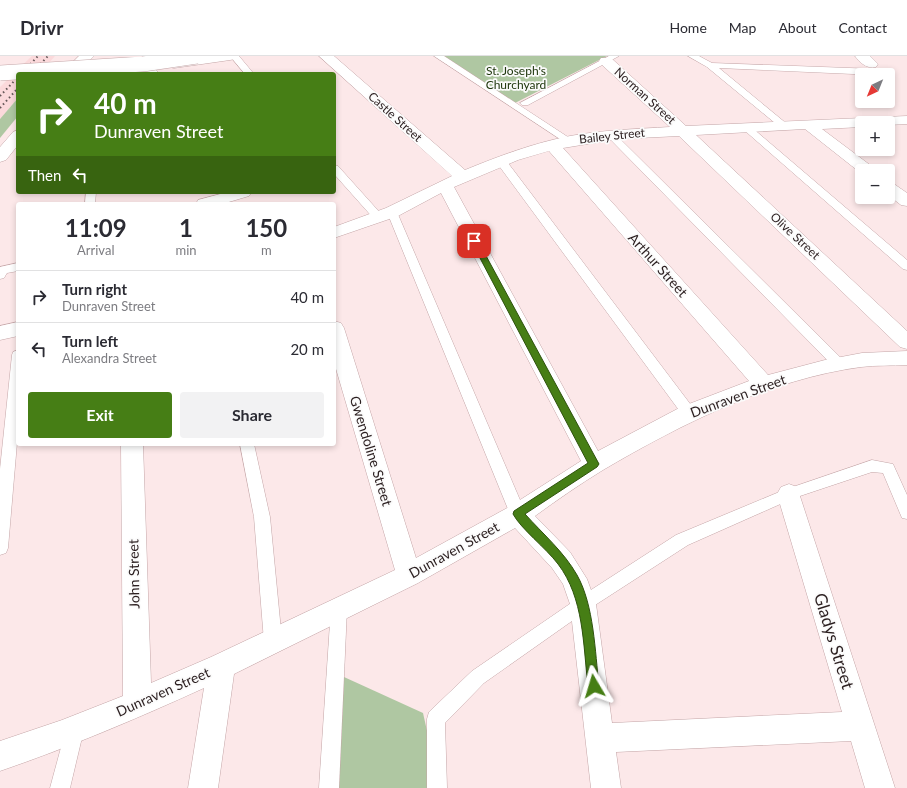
<!DOCTYPE html>
<html lang="en">
<head>
<meta charset="utf-8">
<style>
  :root { --surface:#fff; --page:#f2f2f3; --text:#2b2b33; --muted:#7c7c81; --line:#e1e1e2; --accent:#467e15 }
  body { margin:0; font-family:Lato,sans-serif; background:var(--page); color:var(--text); height:100vh; display:flex; flex-direction:column; font-size:15px; white-space:nowrap }
  * { box-sizing:border-box; margin:0 }
  p { font-size:13px; color:var(--muted) }
  .icon { flex:none; width:22px; height:22px; fill:none; stroke:currentColor; stroke-width:2; stroke-linecap:round; stroke-linejoin:round }
  .map { position:relative; flex:1; overflow:hidden }
  .sheet { position:absolute; left:16px; top:146px; width:320px; height:244px; display:flex; flex-direction:column; background:var(--surface); border-radius:4px; box-shadow:0 2px 6px #0003 }
  .sheet>* { flex:none }
  .top-card { position:absolute; left:16px; top:16px; width:320px; height:122px; border-radius:4px; box-shadow:0 2px 6px #0003; background:#467e15; color:#fff; overflow:hidden }
  .needle { width:26px; rotate:223deg }
  .fabs { position:absolute; left:855px; top:12px; display:grid; gap:8px }
  .fabs a { display:grid; place-items:center; width:40px; height:40px; border-radius:4px; background:var(--surface); box-shadow:0 2px 6px #0003; font-size:20px }
  .pin { position:absolute; display:grid; place-items:center; width:34px; height:34px; color:#fff; margin:-17px; border-radius:8px; box-shadow:0 2px 6px #0006 }
  .me { position:absolute; width:44px; margin:-22px; rotate:353deg; stroke-linejoin:round; filter:drop-shadow(0 0 3px #0008) }
  .turn { display:flex; align-items:center; gap:14px; height:84px; padding:0 12px; font-size:18px }
  .turn .icon { width:52px; height:52px; stroke-width:2.5 }
  .turn b { display:block; font-size:28px; line-height:34px }
  .then { display:flex; align-items:center; height:38px; padding:0 12px; background:#0003; gap:8px; font-size:15px }
  .eta { display:flex; justify-content:space-evenly; align-items:center; height:68px; text-align:center }
  .eta b { font-size:24px; font-weight:700; line-height:28px }
  .action { display:flex; gap:8px; margin-top:auto; padding:8px 12px }
  .action a { flex:1; height:46px; border-radius:4px; background:var(--accent); color:#fff; font-size:16px; font-weight:700; line-height:46px; text-align:center }
  .action a+a { background:var(--page); color:var(--text) }
  ul { padding:0; list-style:none }
  li { display:flex; align-items:center; gap:12px; height:52px; padding:0 12px; border-top:1px solid var(--line) }
  li div { flex:1 }
  li b { display:block; font-size:15px }
  li em { font-style:normal }
  header { display:flex; align-items:center; gap:24px; box-sizing:border-box; height:56px; padding:0 20px; background:var(--surface); border-bottom:1px solid var(--line) }
  header strong { font-size:19px }
  nav { display:flex; gap:22px; margin-inline-start:auto; font-size:14px }
  .map>svg:first-child { display:block }
</style>
</head>
<body>
<header>
<strong>Drivr</strong>
<nav><a>Home</a><a>Map</a><a>About</a><a>Contact</a></nav>
</header>
<div class="map">
<svg width="907" height="732" viewBox="0 0 907 732">
  <rect width="100%" height="100%" fill="#fce8e9"/>
  <path fill="#fbd9db" d="M 32,0 L 55,0 L 39,18 L 18,18 L 18,42 L 0,63 L 0,31 Z"/>
  <g fill="#afc7a2">
    <path d="M 444,0 L 607,0 L 515,47 Z"/>
    <path d="M 18,42 L 18,60 L 0,82 L 0,63 Z"/>
    <path d="M 344,621 L 423,657 L 435,710 L 435,732 L 337,732 Z"/>
  </g>
  <g fill="none" stroke-linecap="round" stroke-linejoin="round">
    <g stroke="#c4a5a7" stroke-width="1">
      <g id="service">
        <path d="M 230,0 L 239,0 L 254,18 L 245,18 Z"/>
        <path d="M 434,0 L 444,0 L 574,85 L 572,87 L 566,87 Z"/>
        <path d="M 609,0 L 619,0 L 528,49 L 522,49 L 520,47 Z"/>
        <path d="M 688,0 L 699,0 L 712,7 L 876,13 L 880,16 L 876,19 L 719,12 L 787,68 L 789,70 L 787,72 L 781,72 L 707,11 Z"/>
        <path d="M 747,69 L 750,70 L 907,204 L 907,214 L 903,213 L 744,74 L 742,72 Z"/>
        <path d="M 611,76 L 614,77 L 844,305 L 846,308 L 844,311 L 839,313 L 834,311 L 608,81 L 606,79 Z"/>
        <path d="M 501,102 L 505,103 L 694,353 L 696,357 L 694,361 L 689,362 L 684,361 L 497,107 L 496,105 Z"/>
        <path d="M 334,109 L 338,110 L 383,160 L 384,162 L 383,164 L 375,164 L 334,118 Z"/>
        <path d="M 86,136 L 96,136 L 95,148 L 85,148 Z"/>
        <path d="M 392,153 L 397,156 L 526,458 L 523,463 L 518,464 L 513,463 L 510,458 L 387,156 Z"/>
        <path d="M 18,207 L 18,215 L 7,217 L 4,222 L 0,223 L 0,211 Z"/>
        <path d="M 18,294 L 18,375 L 8,492 L 6,497 L 0,499 L 0,413 L 12,299 L 13,296 Z"/>
        <path d="M 240,388 L 254,388 L 270,461 L 282,585 L 279,591 L 273,593 L 267,591 L 264,585 L 254,461 Z"/>
        <path d="M 872,404 L 893,408 L 907,439 L 907,463 L 902,462 L 883,417 L 872,416 L 794,442 L 688,489 L 589,553 L 484,627 L 445,667 L 447,732 L 427,732 L 427,663 L 429,656 L 472,615 L 577,543 L 676,479 L 784,434 Z"/>
        <path d="M 339,544 L 345,547 L 347,552 L 339,732 L 319,732 L 331,552 L 333,547 Z"/>
        <path d="M 75,664 L 82,666 L 84,673 L 70,732 L 50,732 L 66,673 L 68,666 Z"/>
      </g>
    </g>
    <g stroke="#c4a5a7" stroke-width="1">
      <g id="minor">
        <path d="M 79,0 L 94,0 L 76,18 L 61,18 Z"/>
        <path d="M 202,0 L 237,0 L 235,3 L 230,4 L 174,12 L 169,11 L 167,8 L 169,5 Z"/>
        <path d="M 319,0 L 334,0 L 465,114 C 499,100 534,87 570,80 C 603,74 636,73 670,71 L 601,8 L 599,5 L 601,2 L 611,2 L 686,70 L 907,60 L 907,68 L 888,69 L 888,67 L 862,67 L 862,71 L 822,73 L 874,112 L 876,115 L 862,115 L 862,118 L 805,73 L 696,79 L 907,275 L 907,293 L 900,291 L 679,80 L 618,83 L 563,92 L 768,319 L 825,304 L 862,297 L 907,295 L 907,309 C 892,310 876,309 861,311 C 771,323 681,368 603,414 C 580,428 557,444 535,460 L 570,496 L 587,523 L 596,548 L 612,667 L 842,656 L 777,438 L 781,431 L 789,428 L 797,431 L 895,732 L 865,732 L 851,685 L 616,696 L 621,732 L 591,732 L 570,548 L 563,528 L 552,512 L 515,472 L 418,527 L 234,618 L 218,732 L 188,732 L 204,632 C 136,663 70,691 0,715 L 0,685 L 62,664 L 123,640 L 121,388 L 143,388 L 151,627 L 211,601 L 395,514 L 334,306 L 334,265 L 341,267 L 344,272 L 416,502 L 509,451 L 581,405 L 441,137 L 398,160 L 334,182 L 334,171 L 386,152 L 452,120 ZM 549,95 L 749,325 L 681,351 L 598,395 L 454,131 L 518,104 Z"/>
        <path d="M 855,0 L 870,0 L 878,8 L 876,11 C 867,13 860,7 855,0 Z"/>
        <path d="M 147,7 L 152,8 L 159,18 L 145,18 L 140,11 L 142,8 Z"/>
        <path d="M 18,74 L 18,89 L 6,104 L 0,106 L 0,91 L 13,76 Z"/>
        <path d="M 888,126 L 894,128 L 907,137 L 907,150 L 901,149 L 888,139 Z"/>
        <path d="M 228,136 L 251,137 L 249,140 L 222,148 L 196,148 L 198,144 Z"/>
        <path d="M 18,266 L 18,280 L 0,284 L 0,270 Z"/>
      </g>
    </g>
    <use href="#service" fill="#fff" fill-rule="evenodd"/>
    <use href="#minor" fill="#fff" fill-rule="evenodd"/>
    <g stroke="#645657" stroke-width="2" stroke-dasharray="1.5 3" stroke-linecap="butt">
      <path d="M 21,18 L 38,0"/>
      <path d="M 31,18 L 48,0"/>
      <path d="M 0,40 L 18,21"/>
      <path d="M 0,52 L 18,32"/>
    </g>
    <g stroke="#c4a5a7" stroke-width="16" stroke-linecap="butt">
      <path id="primary-bridge" d="M 0,17 L 143,8 L 197,0"/>
    </g>
    <use href="#primary-bridge" stroke="#fff" stroke-width="15"/>
  </g>
  <path fill="#467e15" stroke="#2e520e" d="M 474,182 L 478,185 L 599,408 L 597,411 L 525,458 C 543,478 564,496 577,519 C 594,549 595,596 599,630 L 598,634 L 594,636 L 589,634 L 588,630 C 583,588 584,542 558,508 C 546,492 521,473 513,458 L 514,455 L 588,407 L 471,185 Z"/>
  <g text-anchor="middle" stroke-width="3.5" stroke-linejoin="round" paint-order="stroke">
    <g font-size="12" fill="#20380e" stroke="#fbfbfb">
      <text x="516" y="19">St. Joseph's<tspan x="516" dy="14">Churchyard</tspan></text>
    </g>
    <g font-size="12" fill="#2b1f20" stroke="#fbfbfb">
      <text transform="translate(645 40) rotate(42)" y="4">Norman Street</text>
      <text transform="translate(395 61) rotate(42)" y="4">Castle Street</text>
      <text transform="translate(612 80) rotate(-6)" y="4">Bailey Street</text>
      <text transform="translate(795 180) rotate(43)" y="4">Olive Street</text>
    </g>
    <g font-size="14" fill="#2b1f20" stroke="#fbfbfb">
      <text transform="translate(658 209) rotate(48)" y="5">Arthur Street</text>
      <text transform="translate(738 340) rotate(-20)" y="5">Dunraven Street</text>
      <text transform="translate(371 395) rotate(73)" y="5">Gwendoline Street</text>
      <text transform="translate(454 494) rotate(-29)" y="5">Dunraven Street</text>
      <text transform="translate(134 518) rotate(-91)" y="5">John Street</text>
      <text transform="translate(163 636) rotate(-24)" y="5">Dunraven Street</text>
    </g>
    <g font-size="17" fill="#2b1f20" stroke="#fbfbfb">
      <text transform="translate(834 585) rotate(73)" y="6">Gladys Street</text>
    </g>
  </g>
</svg>
<div class="fabs">
<a><svg class="needle" viewBox="-14 -14 28 28"><path d="M0-13l5 13h-10z" fill="#e53935"/><path d="M0 13l5-13h-10z" fill="#7c7c81"/></svg></a>
<a>+</a>
<a>−</a>
</div>
<div class="pin" style="left:474px;top:185px;background:#d93025"><svg class="icon" aria-label="arrive" viewBox="0 0 24 24"><path d="M6 21V4h12l-3 4 3 4H6"/></svg></div>
<svg class="me" style="left:594px;top:630px" viewBox="-20 -20 40 40"><path d="M0-17L14 15 0 8-14 15z" fill="#467e15" stroke="#fff" stroke-width="4"/></svg>
<div class="top-card">
<div class="turn"><svg class="icon" aria-label="right" viewBox="0 0 24 24"><path d="M7 20v-9h11M14 6l5 5-5 5"/></svg><div><b>40 m</b>Dunraven Street</div></div>
<div class="then">Then<svg class="icon" aria-label="left" viewBox="0 0 24 24"><path d="M17 20v-9H6M10 6l-5 5 5 5"/></svg></div>
</div>
<section class="sheet">
<div class="eta">
<div><b>11:09</b><p>Arrival</p></div>
<div><b>1</b><p>min</p></div>
<div><b>150</b><p>m</p></div>
</div>
<ul>
<li><svg class="icon" aria-label="right" viewBox="0 0 24 24"><path d="M7 20v-9h11M14 6l5 5-5 5"/></svg><div><b>Turn right</b><p>Dunraven Street</p></div><em>40 m</em></li>
<li><svg class="icon" aria-label="left" viewBox="0 0 24 24"><path d="M17 20v-9H6M10 6l-5 5 5 5"/></svg><div><b>Turn left</b><p>Alexandra Street</p></div><em>20 m</em></li>
</ul>
<div class="action"><a>Exit</a><a>Share</a></div>
</section>
</div>
</body>
</html>
